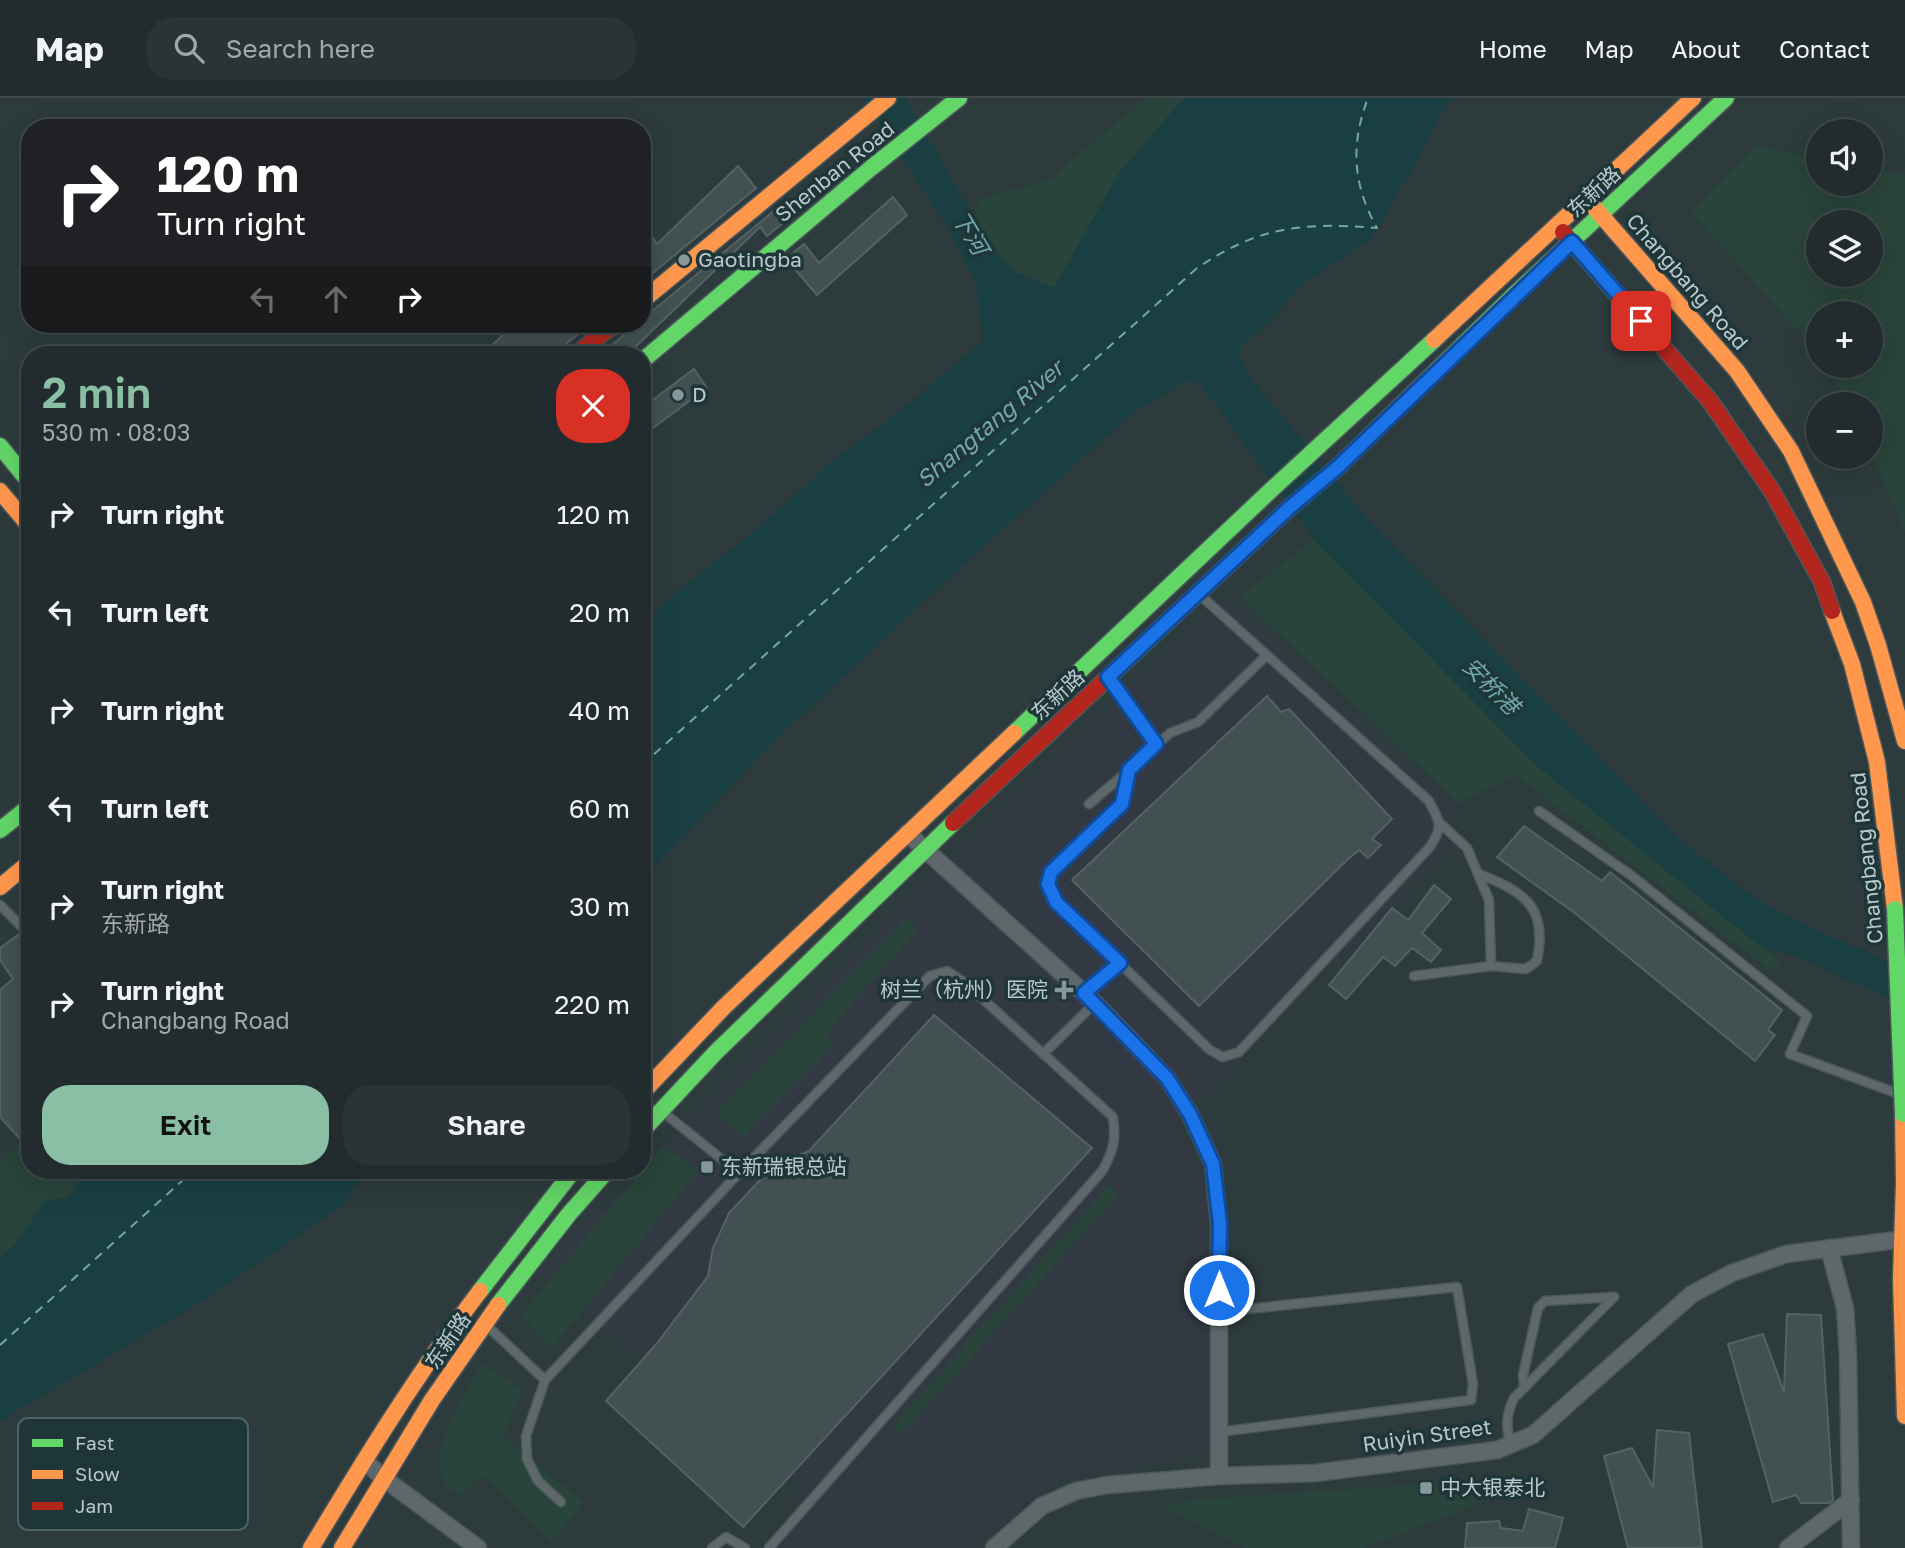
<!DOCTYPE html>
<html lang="en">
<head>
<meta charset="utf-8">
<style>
  :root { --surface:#222c2e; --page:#2a3436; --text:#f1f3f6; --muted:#a2a7aa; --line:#3f484a; --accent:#8abfa5 }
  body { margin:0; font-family:"Golos Text","Noto Sans SC",sans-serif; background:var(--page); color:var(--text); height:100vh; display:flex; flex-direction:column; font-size:26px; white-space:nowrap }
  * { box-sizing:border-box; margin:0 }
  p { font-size:23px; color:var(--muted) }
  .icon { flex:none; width:38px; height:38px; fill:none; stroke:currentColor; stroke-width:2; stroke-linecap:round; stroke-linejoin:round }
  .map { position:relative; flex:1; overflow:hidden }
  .panel { position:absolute; left:21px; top:248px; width:630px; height:833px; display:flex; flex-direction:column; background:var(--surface); border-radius:28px; box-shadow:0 7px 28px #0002,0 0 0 2px var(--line) }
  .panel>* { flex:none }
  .guide { position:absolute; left:21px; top:21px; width:630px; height:214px; border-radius:28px; box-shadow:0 7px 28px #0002,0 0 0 2px var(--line); background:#202124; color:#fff; overflow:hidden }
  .controls { position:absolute; left:1806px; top:21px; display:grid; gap:14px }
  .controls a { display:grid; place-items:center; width:77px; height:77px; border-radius:50%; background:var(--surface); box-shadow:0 7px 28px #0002,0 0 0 2px var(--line); font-size:35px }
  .pin { position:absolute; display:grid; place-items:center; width:60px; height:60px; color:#fff; margin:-30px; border-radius:14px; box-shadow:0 4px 10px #0006 }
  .me { position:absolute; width:77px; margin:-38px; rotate:0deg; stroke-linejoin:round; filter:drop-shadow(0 0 5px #0008) }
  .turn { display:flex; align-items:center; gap:24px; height:147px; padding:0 21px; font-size:32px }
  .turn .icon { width:91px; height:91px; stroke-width:2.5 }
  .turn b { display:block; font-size:49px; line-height:60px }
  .lanes { display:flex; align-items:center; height:66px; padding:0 21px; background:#0003; justify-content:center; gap:35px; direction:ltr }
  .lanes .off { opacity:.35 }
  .round { display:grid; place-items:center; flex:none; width:74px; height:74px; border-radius:28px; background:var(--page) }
  .overview { display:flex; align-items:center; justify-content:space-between; height:119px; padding:0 21px }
  h1 { font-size:42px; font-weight:600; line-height:52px; color:var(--accent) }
  .button { display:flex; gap:14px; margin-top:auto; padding:14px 21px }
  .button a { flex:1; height:80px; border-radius:28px; background:var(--accent); color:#111; font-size:28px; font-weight:600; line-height:80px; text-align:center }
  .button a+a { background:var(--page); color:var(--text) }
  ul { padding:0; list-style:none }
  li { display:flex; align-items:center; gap:21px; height:98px; padding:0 21px }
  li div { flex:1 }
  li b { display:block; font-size:26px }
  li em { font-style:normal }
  header { display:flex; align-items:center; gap:42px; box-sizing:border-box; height:98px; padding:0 35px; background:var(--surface); border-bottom:2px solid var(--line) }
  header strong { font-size:33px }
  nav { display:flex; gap:38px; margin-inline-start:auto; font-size:24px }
  .search { width:490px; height:63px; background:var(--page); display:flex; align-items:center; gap:18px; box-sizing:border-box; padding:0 24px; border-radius:28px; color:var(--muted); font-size:26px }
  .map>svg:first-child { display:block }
</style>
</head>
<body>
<header>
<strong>Map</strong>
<div class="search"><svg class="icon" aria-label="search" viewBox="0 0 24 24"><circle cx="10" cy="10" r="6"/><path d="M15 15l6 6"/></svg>Search here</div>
<nav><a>Home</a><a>Map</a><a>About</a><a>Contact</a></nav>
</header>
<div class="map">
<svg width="1905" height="1450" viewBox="0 0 1905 1450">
  <rect width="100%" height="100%" fill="#2d3b3d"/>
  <path fill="#323943" d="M 1225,499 L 1451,709 L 1446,752 L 1177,1023 L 1207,1091 L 1205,1354 L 1060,1381 L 966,1450 L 778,1450 L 801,1387 L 539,1175 L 924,787 Z"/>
  <g fill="#29443a" fill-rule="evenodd">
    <path d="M 1148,0 L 1184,0 L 1119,75 L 1054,190 L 1016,175 L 998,156 L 974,119 L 981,100 L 1052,82 L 1064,68 Z"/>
    <path d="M 1756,48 L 1818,60 L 1818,86 L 1871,86 L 1871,71 L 1905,77 L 1905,434 L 1871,355 L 1871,306 L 1849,306 L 1824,268 L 1871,268 L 1871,215 L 1818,215 L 1818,259 L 1809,245 L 1691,114 ZM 1818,124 L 1871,124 L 1871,177 L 1818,177 Z"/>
    <path d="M 1314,441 L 1538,669 L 1782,865 L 1768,871 L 1516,677 L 1459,705 L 1240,499 Z"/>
    <path d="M 906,820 L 919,830 L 826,935 L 834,947 L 743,1039 L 715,1015 Z"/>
    <path d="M 30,1036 L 30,1073 L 86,1073 L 73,1094 L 63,1100 L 44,1104 L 17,1145 L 0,1159 L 0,1064 Z"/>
    <path d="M 662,1048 L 699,1072 L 552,1250 L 521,1217 Z"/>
    <path d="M 1110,1086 L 1118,1097 L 903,1335 L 891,1330 Z"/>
    <path d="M 482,1265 L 523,1292 L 503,1339 L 584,1404 L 551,1444 L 483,1377 L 460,1398 C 455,1394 446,1388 443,1383 C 427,1352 468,1293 482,1265 Z"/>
    <path d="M 1521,1372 L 1481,1405 L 1362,1450 L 1246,1450 L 1160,1408 L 1203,1401 L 1469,1383 Z"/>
  </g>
  <g fill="#1a3f42">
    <path d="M 863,0 L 905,0 L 974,119 L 998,156 L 1016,175 L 1054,190 L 1119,75 L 1184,0 L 1454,0 L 1443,13 L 1415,67 L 1370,142 L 1305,184 L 1269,224 L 1241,249 L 1240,261 L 1253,283 L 1370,424 L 1679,741 L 1751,797 L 1786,818 L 1905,872 L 1905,908 L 1796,858 L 1761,849 L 1538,669 L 1314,441 L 1201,287 L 1186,283 L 1132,316 L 977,454 L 781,637 L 642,781 L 642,528 L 677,494 L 756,432 L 835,361 L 895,317 L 983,243 L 976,184 L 947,129 Z"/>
    <path d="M 86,1073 L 364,1073 L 345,1106 L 202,1203 L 0,1323 L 0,1159 L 17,1145 L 44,1104 L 63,1100 L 73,1095 Z"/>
  </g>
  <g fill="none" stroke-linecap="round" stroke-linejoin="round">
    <g stroke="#71a8ad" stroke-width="2" stroke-dasharray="9 7" stroke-linecap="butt">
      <path d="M 642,667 L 1196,171 C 1258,128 1304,124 1377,130 C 1353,87 1350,47 1368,0"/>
      <path d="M 0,1247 L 193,1073"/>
    </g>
  </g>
  <g fill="#425051" stroke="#556265" stroke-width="2">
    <path d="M 738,68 L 756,90 L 642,184 L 642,124 L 657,146 Z"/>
    <path d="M 893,99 L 907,117 L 817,197 L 786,161 L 804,146 L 819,165 Z"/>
    <path d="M 775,112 L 784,124 L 767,138 L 760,129 L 627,257 L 599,257 L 623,238 L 629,226 L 642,226 L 642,218 L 651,214 Z"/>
    <path d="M 515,226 L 591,226 L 567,245 L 561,257 L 481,257 Z"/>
    <path d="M 694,271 L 707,290 L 642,338 L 642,310 Z"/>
    <path d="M 1267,598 L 1281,614 L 1289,611 L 1392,721 L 1372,741 L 1381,747 L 1368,760 L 1359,752 L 1347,762 L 1199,908 L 1072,782 Z"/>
    <path d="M 1524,728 L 1602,783 L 1610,774 L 1782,912 L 1768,932 L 1775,937 L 1755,963 L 1576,816 L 1497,759 Z"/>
    <path d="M 1434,787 L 1451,801 L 1422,835 L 1441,852 L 1431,864 L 1412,850 L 1395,868 L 1383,859 L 1346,901 L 1329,887 L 1392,810 L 1408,822 Z"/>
    <path d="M 18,837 L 30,851 L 30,1052 L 0,1019 L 0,892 L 13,881 L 0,862 L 0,850 Z"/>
    <path d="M 934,917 L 1092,1050 L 743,1429 L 606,1303 L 658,1244 L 708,1178 L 713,1150 L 729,1115 L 774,1067 L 809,1053 Z"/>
    <path d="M 1787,1216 L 1821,1217 L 1833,1402 L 1830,1405 L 1801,1405 L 1796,1397 L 1773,1404 L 1728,1246 L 1763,1236 L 1784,1294 Z"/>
    <path d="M 1657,1332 L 1689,1335 L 1702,1450 L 1628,1450 L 1604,1358 L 1632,1350 L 1653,1389 Z"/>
    <path d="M 1529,1411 L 1563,1420 L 1555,1450 L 1465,1450 L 1467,1425 L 1499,1423 L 1501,1430 L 1523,1433 Z"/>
  </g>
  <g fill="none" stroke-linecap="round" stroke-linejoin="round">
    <g stroke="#4b575a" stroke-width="11">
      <g id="lane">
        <path d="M 1200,497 L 1429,703 C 1440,724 1444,729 1429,750 L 1239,954 L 1223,959 L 1210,952 L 1056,804 L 1048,786 L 1051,774 L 1122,706 L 1129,672 L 1170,635 L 1198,624 L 1267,557"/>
        <path d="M 1110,582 L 1155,646"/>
        <path d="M 1089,706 L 1129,672"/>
        <path d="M 1539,713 L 1632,778 L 1807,918 L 1790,956 L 1899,996"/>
        <path d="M 1440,725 L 1467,750 L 1489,802 L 1491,868"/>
        <path d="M 0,807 L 30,837"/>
        <path d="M 1414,878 L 1491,868 L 1526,871 L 1537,863 C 1548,809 1525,794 1479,776"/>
        <path d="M 1084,895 L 1120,865"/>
        <path d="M 1043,956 L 1095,905"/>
        <path d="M 663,1014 L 739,1075"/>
        <path d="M 485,1226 L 545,1282"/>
        <path d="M 1524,1290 L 1523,1277 L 1538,1210 L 1545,1203 L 1614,1199"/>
        <path d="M 1219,1334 L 1471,1302 L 1473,1286 L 1457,1189 L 1219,1214"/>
        <path d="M 1510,1346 C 1506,1327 1506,1317 1514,1300 L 1614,1199"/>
        <path d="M 561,1404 L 538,1383 L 527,1361 L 526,1338 L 545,1282 L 739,1075 L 930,878 L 947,873 L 964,884 L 1113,1019 C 1116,1042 1114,1051 1103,1072 L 769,1450"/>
        <path d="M 712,1450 L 726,1439 L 745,1450"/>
      </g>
    </g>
    <g stroke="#4b575a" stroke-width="19">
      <g id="street">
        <path d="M 907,735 L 1095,905 L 1167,980 L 1190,1016 L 1213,1066 L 1219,1126 L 1219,1378"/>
        <path d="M 1829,1150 L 1845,1210 L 1848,1256 L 1851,1450"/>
        <path d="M 364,1362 L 382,1379 L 478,1450"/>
        <path d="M 994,1450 L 1042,1408 L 1076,1393 L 1107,1387 L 1219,1378 L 1315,1375 L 1497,1352 L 1533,1337 L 1692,1196 L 1732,1175 L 1786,1156 L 1905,1141"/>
        <path d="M 1788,1450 L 1851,1402"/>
      </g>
    </g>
    <g stroke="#4b575a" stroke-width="19">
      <g id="fast">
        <path d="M 642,263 L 871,70 L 959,0"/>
        <path d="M 0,348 L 30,385"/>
        <path d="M 1150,540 L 1289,410 L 1339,368 L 1516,195 L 1726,0"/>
        <path d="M 1014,635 L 1270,393 L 1434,242"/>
        <path d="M 0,732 L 30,708"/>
        <path d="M 642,1033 L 716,954 L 953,725"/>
        <path d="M 480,1193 L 573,1073"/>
        <path d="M 498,1207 L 569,1116 L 607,1073"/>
      </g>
    </g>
    <g stroke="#4b575a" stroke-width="19">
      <g id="slow">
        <path d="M 1593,108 L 1737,273 L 1791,353 L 1863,504 L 1878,547 L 1905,643"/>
        <path d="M 642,203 L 888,0"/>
        <path d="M 1434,242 L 1693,0"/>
        <path d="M 0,393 L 30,429"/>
        <path d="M 1832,513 L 1852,566 L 1877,664 L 1895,811"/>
        <path d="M 0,789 L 30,764"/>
        <path d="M 642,995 L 724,909 L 1014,635"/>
        <path d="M 1903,1016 L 1904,1084 L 1901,1181 L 1905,1318"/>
        <path d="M 311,1450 C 364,1362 418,1274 480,1193"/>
        <path d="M 342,1450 L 432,1302 L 498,1207"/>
      </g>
    </g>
    <g stroke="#4b575a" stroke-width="19">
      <g id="jam">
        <path d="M 1563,134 L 1710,303 L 1772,393 L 1822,484 L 1832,513"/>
        <path d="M 576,257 L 614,226"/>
        <path d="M 953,725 L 1150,540"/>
      </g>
    </g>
    <use href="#lane" stroke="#5e686a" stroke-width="8"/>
    <use href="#street" stroke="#5e686a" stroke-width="16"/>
    <use href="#fast" stroke="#63d668" stroke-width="16"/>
    <use href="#slow" stroke="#ff974d" stroke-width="16"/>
    <use href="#jam" stroke="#b3261e" stroke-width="16"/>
    <g stroke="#4b575a" stroke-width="19" stroke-linecap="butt">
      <path id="fast-bridge" d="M 1895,811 L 1903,1016"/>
    </g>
    <use href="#fast-bridge" stroke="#63d668" stroke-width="16"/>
  </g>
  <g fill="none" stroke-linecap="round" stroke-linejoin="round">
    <g stroke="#114b97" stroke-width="18">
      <path id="route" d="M 1219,1192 L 1220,1126 L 1213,1066 L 1190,1016 L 1167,980 L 1084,895 L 1120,865 L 1056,804 L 1048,786 L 1051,774 L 1122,706 L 1129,672 L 1156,646 L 1108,579 L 1289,410 L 1339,368 L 1572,144 L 1641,223"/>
    </g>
    <use href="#route" stroke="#1a73e8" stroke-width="12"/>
  </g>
  <g fill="#87989b" stroke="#1f3639" stroke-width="2.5">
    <circle cx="684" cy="162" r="7"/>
    <circle cx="678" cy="297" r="7"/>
    <path d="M1060.5 881.5h7v7h7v7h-7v7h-7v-7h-7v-7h7z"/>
    <rect x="700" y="1062" width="14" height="14" rx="3.5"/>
    <rect x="1419" y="1383" width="14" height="14" rx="3.5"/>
  </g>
  <g text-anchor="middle" stroke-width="7" stroke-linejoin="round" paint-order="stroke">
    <g font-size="21" fill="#b8cacd" stroke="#1f3639">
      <text transform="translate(835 74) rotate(-39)" y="7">Shenban Road</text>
      <text transform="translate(1594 94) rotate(-43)" y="7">东新路</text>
      <text transform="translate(1687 184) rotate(49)" y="7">Changbang Road</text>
      <text transform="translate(1058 597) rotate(-43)" y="7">东新路</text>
      <text transform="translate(1867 760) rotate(-96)" y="7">Changbang Road</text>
      <text transform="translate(448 1243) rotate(-56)" y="7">东新路</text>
      <text transform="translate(1427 1338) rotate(-8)" y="7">Ruiyin Street</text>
    </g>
    <g font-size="21" fill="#b8cacd" stroke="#1f3639" text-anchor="start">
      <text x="698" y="169">Gaotingba</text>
      <text x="692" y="304">D</text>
      <text x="1048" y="899" text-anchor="end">树兰（杭州）医院</text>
      <text x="721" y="1076">东新瑞银总站</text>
      <text x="1440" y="1397">中大银泰北</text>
    </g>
    <g font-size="23" font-style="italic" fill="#71a8ad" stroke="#1f3639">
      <text transform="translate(970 135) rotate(59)" y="8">下河</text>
      <text transform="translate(990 326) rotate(-40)" y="8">Shangtang River</text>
      <text transform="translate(1491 588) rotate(45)" y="8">安桥港</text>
    </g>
  </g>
  <rect x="18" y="1320" width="230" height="112" rx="10" fill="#1f3639" stroke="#4d6265" stroke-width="2"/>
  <rect x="32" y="1341" width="31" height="8" fill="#63d668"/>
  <rect x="32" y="1372" width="31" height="9" fill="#ff974d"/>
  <rect x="32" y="1404" width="31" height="8" fill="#b3261e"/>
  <g font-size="19" fill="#b8cacd">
    <text x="75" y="1352">Fast</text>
    <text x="75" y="1383">Slow</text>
    <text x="75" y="1415">Jam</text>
  </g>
</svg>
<div class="controls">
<a><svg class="icon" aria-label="sound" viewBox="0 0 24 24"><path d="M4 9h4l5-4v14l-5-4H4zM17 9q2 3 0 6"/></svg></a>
<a><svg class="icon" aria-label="layers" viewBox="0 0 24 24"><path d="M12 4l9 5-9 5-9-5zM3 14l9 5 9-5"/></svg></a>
<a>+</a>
<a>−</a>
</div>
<div class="pin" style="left:1641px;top:223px;background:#d93025"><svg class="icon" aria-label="arrive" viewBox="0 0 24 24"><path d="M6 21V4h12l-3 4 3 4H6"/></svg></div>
<svg class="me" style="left:1219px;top:1192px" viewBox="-20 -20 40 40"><circle r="17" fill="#1a73e8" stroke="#fff" stroke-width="3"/><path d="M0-11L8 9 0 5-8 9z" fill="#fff"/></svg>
<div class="guide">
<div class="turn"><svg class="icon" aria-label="right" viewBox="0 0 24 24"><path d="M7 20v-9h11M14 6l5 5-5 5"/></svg><div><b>120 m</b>Turn right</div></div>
<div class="lanes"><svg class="icon off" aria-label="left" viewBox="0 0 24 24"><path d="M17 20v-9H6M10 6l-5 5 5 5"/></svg><svg class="icon off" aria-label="ahead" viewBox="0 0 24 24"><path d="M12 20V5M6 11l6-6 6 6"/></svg><svg class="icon" aria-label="right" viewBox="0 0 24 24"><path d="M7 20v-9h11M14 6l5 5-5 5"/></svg></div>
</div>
<section class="panel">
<div class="overview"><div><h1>2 min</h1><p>530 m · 08:03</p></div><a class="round" style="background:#d93025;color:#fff"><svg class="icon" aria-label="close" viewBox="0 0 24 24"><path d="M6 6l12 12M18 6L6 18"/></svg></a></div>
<ul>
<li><svg class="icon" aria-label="right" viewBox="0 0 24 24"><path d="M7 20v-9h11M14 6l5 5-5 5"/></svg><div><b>Turn right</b></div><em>120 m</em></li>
<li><svg class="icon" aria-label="left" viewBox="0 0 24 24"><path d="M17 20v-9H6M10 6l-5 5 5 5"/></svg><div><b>Turn left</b></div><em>20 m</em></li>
<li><svg class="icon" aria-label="right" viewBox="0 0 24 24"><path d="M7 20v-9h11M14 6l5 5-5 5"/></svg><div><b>Turn right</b></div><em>40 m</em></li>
<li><svg class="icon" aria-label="left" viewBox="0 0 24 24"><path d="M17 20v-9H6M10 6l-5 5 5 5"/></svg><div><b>Turn left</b></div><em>60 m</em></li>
<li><svg class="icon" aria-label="right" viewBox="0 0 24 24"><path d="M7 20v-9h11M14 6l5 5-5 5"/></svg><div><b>Turn right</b><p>东新路</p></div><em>30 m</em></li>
<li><svg class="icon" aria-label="right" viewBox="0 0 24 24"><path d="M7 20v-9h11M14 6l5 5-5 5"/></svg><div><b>Turn right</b><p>Changbang Road</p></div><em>220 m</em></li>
</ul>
<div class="button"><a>Exit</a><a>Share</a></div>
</section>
</div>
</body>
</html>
